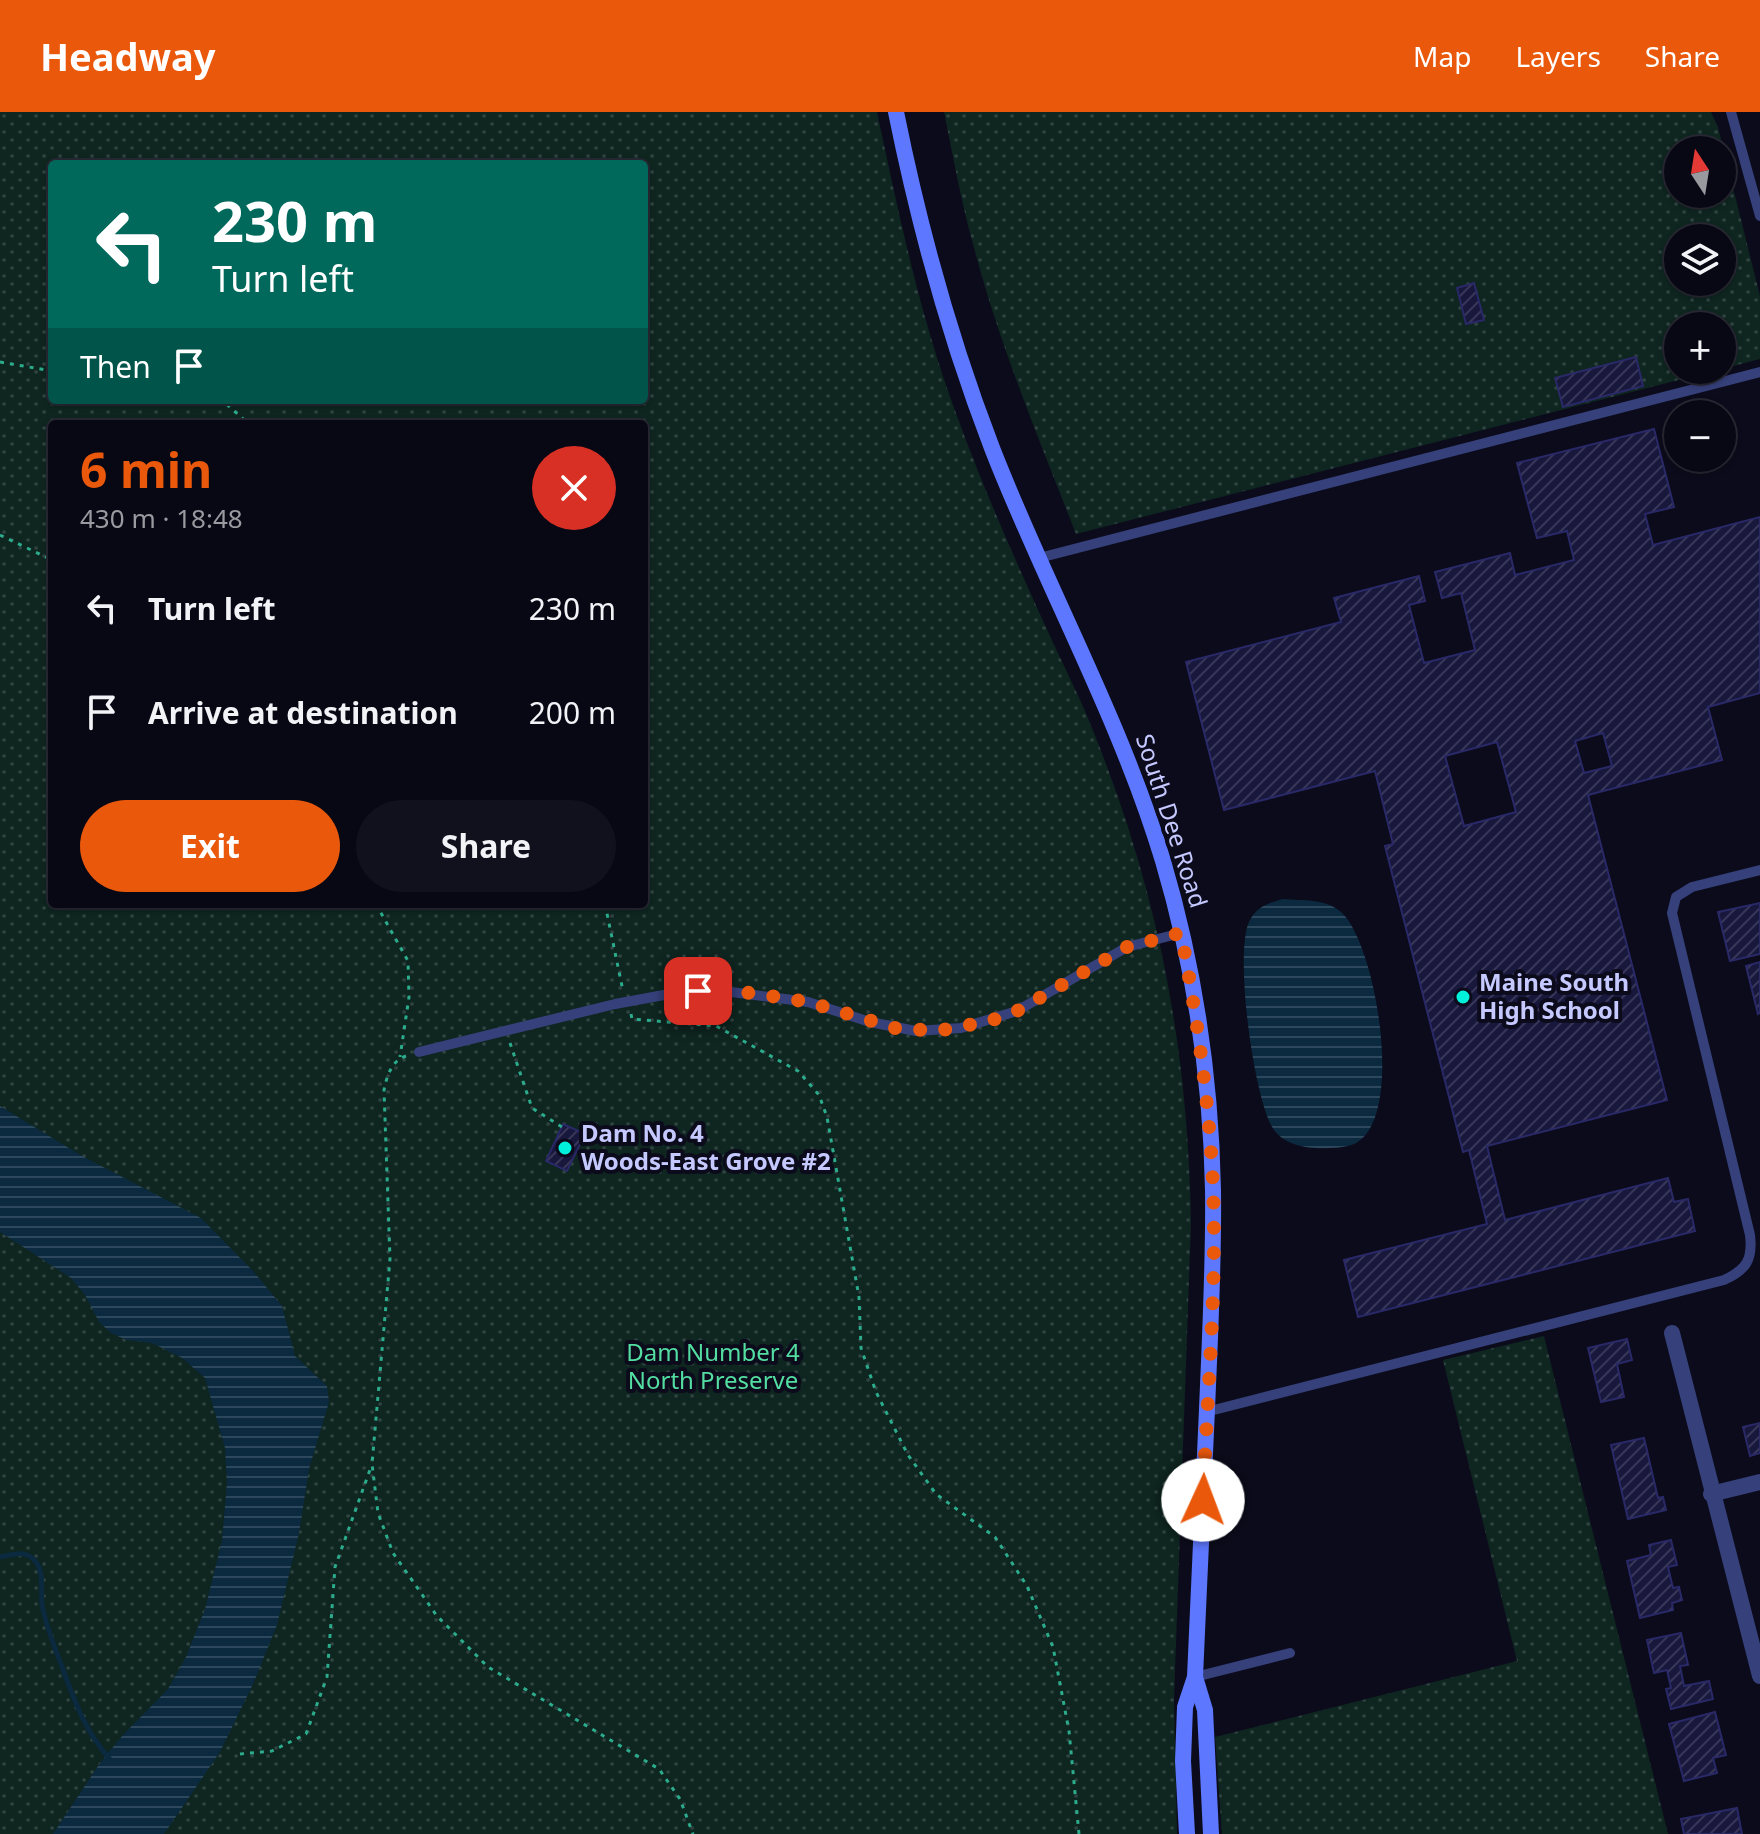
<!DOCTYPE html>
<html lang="en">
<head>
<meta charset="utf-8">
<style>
  :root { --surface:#080814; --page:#11111d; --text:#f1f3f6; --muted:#989aa0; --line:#292934; --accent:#ea580c }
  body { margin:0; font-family:"Noto Sans",sans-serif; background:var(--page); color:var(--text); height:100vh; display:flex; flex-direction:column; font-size:30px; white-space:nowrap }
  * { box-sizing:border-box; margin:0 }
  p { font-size:26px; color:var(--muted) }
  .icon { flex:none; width:44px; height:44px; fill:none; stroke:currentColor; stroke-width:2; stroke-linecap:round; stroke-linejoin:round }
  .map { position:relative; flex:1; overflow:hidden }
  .drawer { position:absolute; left:48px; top:308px; width:600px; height:488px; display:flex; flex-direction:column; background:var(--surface); border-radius:8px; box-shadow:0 2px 6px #0004,0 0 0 2px var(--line) }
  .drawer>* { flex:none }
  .guide { position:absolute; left:48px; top:48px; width:600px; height:244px; border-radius:8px; box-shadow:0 2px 6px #0004,0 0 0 2px var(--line); background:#00695c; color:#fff; overflow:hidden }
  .needle { width:52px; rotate:348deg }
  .tools { position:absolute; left:1664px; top:24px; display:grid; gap:16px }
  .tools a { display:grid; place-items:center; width:72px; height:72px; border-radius:50%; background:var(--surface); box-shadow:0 2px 6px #0004,0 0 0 2px var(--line); font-size:40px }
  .pin { position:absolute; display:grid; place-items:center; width:68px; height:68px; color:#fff; margin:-34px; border-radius:16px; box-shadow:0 4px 12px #0006 }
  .me { position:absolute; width:88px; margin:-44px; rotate:2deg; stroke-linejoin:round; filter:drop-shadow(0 0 6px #0008) }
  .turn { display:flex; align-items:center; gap:28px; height:168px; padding:0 32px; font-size:36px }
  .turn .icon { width:104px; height:104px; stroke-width:2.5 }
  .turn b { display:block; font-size:56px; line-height:68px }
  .then { display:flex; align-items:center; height:76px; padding:0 32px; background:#0003; gap:16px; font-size:30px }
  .round { display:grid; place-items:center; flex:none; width:84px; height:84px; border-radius:42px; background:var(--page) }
  .headline { display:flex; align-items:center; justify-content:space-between; height:136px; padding:0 32px }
  h1 { font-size:48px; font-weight:700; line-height:60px; color:var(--accent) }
  .primary-button { display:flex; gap:16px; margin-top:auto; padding:16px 32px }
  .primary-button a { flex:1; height:92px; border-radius:48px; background:var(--accent); color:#fff; font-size:32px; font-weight:700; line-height:92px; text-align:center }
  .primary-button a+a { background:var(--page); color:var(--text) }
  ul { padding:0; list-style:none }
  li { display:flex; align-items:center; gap:24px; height:104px; padding:0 32px }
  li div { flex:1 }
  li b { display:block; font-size:30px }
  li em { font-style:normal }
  header { display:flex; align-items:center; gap:48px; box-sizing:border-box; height:112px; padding:0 40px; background:var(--accent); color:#fff }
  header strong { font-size:38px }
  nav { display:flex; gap:44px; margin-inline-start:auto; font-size:28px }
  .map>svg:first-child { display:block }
</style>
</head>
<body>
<header>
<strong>Headway</strong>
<nav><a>Map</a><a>Layers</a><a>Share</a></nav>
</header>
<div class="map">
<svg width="1760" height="1722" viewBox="0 0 1760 1722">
  <defs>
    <pattern id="park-dots" width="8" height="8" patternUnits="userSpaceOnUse" patternTransform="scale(2)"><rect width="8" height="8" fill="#0e2520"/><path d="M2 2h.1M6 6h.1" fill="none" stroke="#304341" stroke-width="1.8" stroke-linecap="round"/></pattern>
    <pattern id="water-rules" width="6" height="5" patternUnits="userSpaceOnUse" patternTransform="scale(2)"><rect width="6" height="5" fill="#0b293f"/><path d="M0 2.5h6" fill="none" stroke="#2d475c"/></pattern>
    <pattern id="building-hatch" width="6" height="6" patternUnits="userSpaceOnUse" patternTransform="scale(2)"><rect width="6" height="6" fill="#18173c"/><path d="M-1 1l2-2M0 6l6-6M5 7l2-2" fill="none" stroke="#383759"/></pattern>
  </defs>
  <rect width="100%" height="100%" fill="#0b0b1b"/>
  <g fill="url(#park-dots)" fill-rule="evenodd">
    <path d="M 0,0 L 877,0 C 899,103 920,205 957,304 C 984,378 1016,450 1049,522 C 1064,555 1081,587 1094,621 C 1159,783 1188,936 1191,1111 L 1174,1587 L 1177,1722 L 0,1722 ZM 52,52 L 644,52 L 644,288 L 52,288 ZM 52,312 L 644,312 L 644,792 L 52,792 Z"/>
    <path d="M 944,0 L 1711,0 L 1718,15 L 1760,184 L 1760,247 L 1722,257 L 1722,214 L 1678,214 L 1678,258 L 1718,258 L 1076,422 C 1039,327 999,232 973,132 C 961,89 953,44 944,0 ZM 1678,38 L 1722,38 L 1722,82 L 1678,82 ZM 1678,126 L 1722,126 L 1722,170 L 1678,170 Z"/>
    <path d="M 1544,1224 L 1668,1722 L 1222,1722 L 1215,1625 L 1517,1549 L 1443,1248 Z"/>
  </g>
  <g fill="url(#water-rules)">
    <path d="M 1283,787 C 1302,789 1325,786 1341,800 C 1377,831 1409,1021 1348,1034 C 1327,1038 1289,1039 1274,1018 C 1254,990 1234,842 1249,810 C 1256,795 1268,791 1283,787 Z"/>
    <path d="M 0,994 L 82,1044 L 201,1106 L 254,1160 L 282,1194 L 295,1244 L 327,1274 L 329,1290 L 309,1357 L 299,1421 L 277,1513 L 254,1570 L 220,1640 L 164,1722 L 53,1722 L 100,1651 L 122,1624 L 168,1577 L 186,1545 L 205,1497 L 222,1429 L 227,1370 L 225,1336 L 205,1266 L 182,1246 L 152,1231 L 126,1228 L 111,1221 L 99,1210 L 85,1183 L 71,1166 L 0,1120 Z"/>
  </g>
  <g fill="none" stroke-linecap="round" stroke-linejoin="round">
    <path stroke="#0b293f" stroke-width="5" d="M 0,1445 C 9,1443 23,1439 31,1445 C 46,1456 40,1477 42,1492 C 45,1512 54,1533 61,1552 C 74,1587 84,1618 109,1646"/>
  </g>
  <g fill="url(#building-hatch)" stroke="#2a2968" stroke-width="2" fill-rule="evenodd">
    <path d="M 1474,171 L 1484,208 L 1466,212 L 1457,176 Z"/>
    <path d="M 1636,245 L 1643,274 L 1563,295 L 1555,266 Z"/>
    <path d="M 1654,317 L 1674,395 L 1645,402 L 1653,433 L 1760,405 L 1760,581 L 1708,595 L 1722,648 L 1588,683 L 1667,988 L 1487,1034 L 1505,1108 L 1668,1066 L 1674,1090 L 1688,1087 L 1695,1119 L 1358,1205 L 1344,1148 L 1487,1112 L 1469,1038 L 1463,1040 L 1385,734 L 1393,732 L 1375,659 L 1224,698 L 1186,550 L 1341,510 L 1334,486 L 1419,464 L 1425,489 L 1409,493 L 1424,551 L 1475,538 L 1461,481 L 1442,486 L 1435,460 L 1510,441 L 1515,463 L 1574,448 L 1567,419 L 1537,426 L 1517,351 ZM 1603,621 L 1612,654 L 1584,661 L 1575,629 ZM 1497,630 L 1516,700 L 1464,714 L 1445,644 Z"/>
    <path d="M 1760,791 L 1760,842 L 1730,849 L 1718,800 Z"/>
    <path d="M 1760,850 L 1760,901 L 1758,902 L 1746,854 Z"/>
    <path d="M 563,1012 L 585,1022 L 567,1059 L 546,1049 Z"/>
    <path d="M 1627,1227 L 1632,1248 L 1617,1252 L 1624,1285 L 1601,1290 L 1588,1236 Z"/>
    <path d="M 1760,1311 L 1760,1341 L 1750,1344 L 1743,1315 Z"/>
    <path d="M 1644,1326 L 1658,1386 L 1663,1385 L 1666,1398 L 1628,1407 L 1611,1333 Z"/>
    <path d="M 1671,1428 L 1677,1453 L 1668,1455 L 1673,1476 L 1679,1475 L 1682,1488 L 1672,1491 L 1673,1498 L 1640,1506 L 1627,1449 L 1651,1443 L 1649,1433 Z"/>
    <path d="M 1681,1521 L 1688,1553 L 1680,1554 L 1684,1574 L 1709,1569 L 1713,1587 L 1671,1597 L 1666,1577 L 1671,1576 L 1667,1558 L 1654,1561 L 1647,1528 Z"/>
    <path d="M 1715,1600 L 1726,1643 L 1713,1646 L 1717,1661 L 1684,1669 L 1669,1612 Z"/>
    <path d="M 1737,1696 L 1742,1722 L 1684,1722 L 1681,1707 Z"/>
  </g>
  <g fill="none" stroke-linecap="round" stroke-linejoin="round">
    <g stroke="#2cac8c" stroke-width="3" stroke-dasharray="4 6" stroke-linecap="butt">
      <path d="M 0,250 L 52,259"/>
      <path d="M 218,288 L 224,290 L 249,312"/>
      <path d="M 0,423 L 52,448"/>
      <path d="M 376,792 L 408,849 L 409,885 L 400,945"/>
      <path d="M 605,792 L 623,879"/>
      <path d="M 631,902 L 632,907 L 716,914 L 798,959 L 819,983 L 827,1005 L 859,1185 L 861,1236 L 876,1280 L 908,1343 L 936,1382 L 995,1425 L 1027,1474 L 1053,1535 L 1069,1619 L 1079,1722"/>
      <path d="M 510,931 L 532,996 L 562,1015"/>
      <path d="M 406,944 C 391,949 387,964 384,978 L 390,1147 L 372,1352 L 378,1401 L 393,1441 L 437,1504 L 488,1555 L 659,1657 L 680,1687 L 693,1722"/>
      <path d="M 240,1642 L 272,1639 L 306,1622 L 327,1565 L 335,1455 L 371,1355"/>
    </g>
    <g stroke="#36407a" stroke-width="10">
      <path d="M 1731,0 L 1760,104"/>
      <path d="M 1039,446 L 1760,260"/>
      <path d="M 419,940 L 615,892 L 680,880 L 716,878 L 808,890 L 870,910 L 916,919 L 961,916 L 1017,899 L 1127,835 L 1181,821"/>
      <path d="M 1206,1300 L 1724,1168 C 1746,1158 1753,1148 1750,1123 L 1672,801 L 1676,785 L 1692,775 L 1760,758"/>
      <path d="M 1195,1565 L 1290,1541"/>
    </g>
    <g stroke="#36407a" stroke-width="16">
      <path d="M 1672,1221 L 1760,1564"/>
      <path d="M 1711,1382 L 1760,1370"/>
    </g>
    <g stroke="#5d77ff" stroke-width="16">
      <path d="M 896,0 C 919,114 950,227 992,336 C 1046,475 1120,606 1163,749 C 1194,854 1211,968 1213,1078 C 1214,1151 1210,1224 1207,1297 C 1203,1387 1199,1476 1195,1565 L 1185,1595 L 1183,1649 L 1187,1722"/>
      <path d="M 1195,1565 L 1205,1598 L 1211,1722"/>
    </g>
  </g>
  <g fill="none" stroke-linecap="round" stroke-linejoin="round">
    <path stroke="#ea580c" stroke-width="14" stroke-dasharray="0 25.2" d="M 698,879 L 752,881 L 808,890 L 895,916 L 937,919 L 990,909 L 1017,899 L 1127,835 L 1181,821 C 1197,905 1209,988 1213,1073 C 1217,1178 1207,1284 1203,1388"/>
  </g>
  <g fill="#01f0db" stroke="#0b0b1b" stroke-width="3">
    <circle cx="1463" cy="885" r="8"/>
    <circle cx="565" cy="1036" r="8"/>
  </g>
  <g text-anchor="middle" stroke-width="8" stroke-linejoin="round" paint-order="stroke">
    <g font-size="24" fill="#c5c9ff" stroke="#0b0b1b">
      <text transform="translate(1171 709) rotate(72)" y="8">South Dee Road</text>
    </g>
    <g font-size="24" font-weight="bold" fill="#c5c9ff" stroke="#0b0b1b" text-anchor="start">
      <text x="1479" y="879">Maine South<tspan x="1479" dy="28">High School</tspan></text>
      <text x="581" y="1030">Dam No. 4<tspan x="581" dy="28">Woods-East Grove #2</tspan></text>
    </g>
    <g font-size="24" fill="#53dda1" stroke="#0b0b1b">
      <text x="713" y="1249">Dam Number 4<tspan x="713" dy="28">North Preserve</tspan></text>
    </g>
  </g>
</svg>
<div class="tools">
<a><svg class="needle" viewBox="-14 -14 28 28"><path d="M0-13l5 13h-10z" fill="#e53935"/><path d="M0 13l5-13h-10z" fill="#989aa0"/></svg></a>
<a><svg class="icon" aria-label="layers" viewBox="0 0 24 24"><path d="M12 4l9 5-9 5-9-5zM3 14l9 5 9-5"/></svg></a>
<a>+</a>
<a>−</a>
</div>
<div class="pin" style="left:698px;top:879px;background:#d93025"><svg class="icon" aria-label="arrive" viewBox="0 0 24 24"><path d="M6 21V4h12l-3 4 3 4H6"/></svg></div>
<svg class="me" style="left:1203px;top:1388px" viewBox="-20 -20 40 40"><circle r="19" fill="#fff"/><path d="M0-13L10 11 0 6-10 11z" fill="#ea580c"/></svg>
<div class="guide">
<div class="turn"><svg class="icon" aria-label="left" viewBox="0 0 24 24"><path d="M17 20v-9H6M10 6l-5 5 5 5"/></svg><div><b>230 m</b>Turn left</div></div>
<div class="then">Then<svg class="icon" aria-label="arrive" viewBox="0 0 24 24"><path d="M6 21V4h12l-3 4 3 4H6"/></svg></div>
</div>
<section class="drawer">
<div class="headline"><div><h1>6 min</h1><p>430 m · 18:48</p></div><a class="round" style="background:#d93025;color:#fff"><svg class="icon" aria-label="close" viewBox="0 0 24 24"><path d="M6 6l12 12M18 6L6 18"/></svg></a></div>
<ul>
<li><svg class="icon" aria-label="left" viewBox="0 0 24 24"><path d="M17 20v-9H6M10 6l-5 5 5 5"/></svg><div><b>Turn left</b></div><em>230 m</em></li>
<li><svg class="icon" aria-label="arrive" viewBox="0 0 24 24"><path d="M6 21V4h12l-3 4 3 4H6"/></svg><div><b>Arrive at destination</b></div><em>200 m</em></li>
</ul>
<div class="primary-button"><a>Exit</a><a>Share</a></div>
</section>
</div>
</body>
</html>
